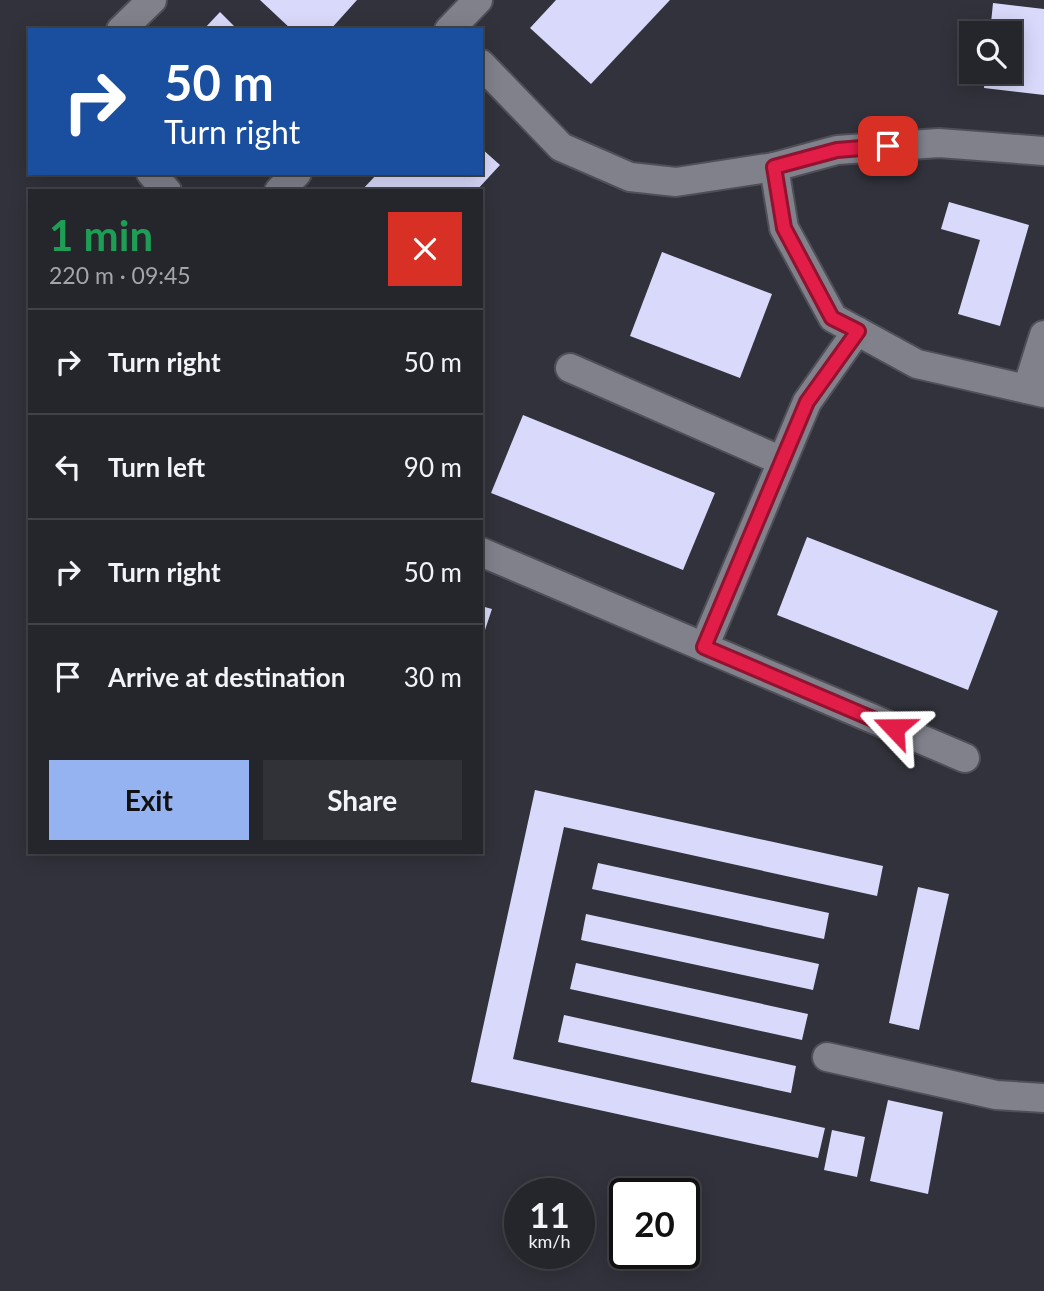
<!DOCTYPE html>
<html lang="en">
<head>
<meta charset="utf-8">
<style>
  :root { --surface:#25262c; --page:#313238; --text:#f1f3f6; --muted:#a3a5a9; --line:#424348; --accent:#95b2f1 }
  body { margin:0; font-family:Lato,sans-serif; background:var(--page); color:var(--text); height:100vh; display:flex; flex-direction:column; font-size:26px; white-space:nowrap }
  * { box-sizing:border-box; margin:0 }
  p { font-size:23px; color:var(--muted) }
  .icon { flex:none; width:38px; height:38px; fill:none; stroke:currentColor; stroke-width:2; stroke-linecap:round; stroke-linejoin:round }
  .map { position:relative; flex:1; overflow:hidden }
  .details { position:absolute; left:28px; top:189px; width:455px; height:665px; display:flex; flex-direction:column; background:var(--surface); border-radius:0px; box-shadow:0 4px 18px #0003,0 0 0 2px var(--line) }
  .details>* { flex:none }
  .hud { position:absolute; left:28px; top:28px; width:455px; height:147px; border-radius:0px; box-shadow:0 4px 18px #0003,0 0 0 2px var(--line); background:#1a4fa0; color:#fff; overflow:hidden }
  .buttons { position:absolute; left:959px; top:21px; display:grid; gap:14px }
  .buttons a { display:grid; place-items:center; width:63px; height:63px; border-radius:0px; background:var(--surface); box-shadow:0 4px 18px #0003,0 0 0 2px var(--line); font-size:35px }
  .speed { position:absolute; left:504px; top:1178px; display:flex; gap:14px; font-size:35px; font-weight:700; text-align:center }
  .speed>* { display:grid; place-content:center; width:91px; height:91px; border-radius:50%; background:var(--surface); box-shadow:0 4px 18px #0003,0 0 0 2px var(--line); line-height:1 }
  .speed small { font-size:18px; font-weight:400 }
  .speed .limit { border:4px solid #111; border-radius:10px; background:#fff; color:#111 }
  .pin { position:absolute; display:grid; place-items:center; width:60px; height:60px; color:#fff; margin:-30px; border-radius:14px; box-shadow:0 4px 10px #0006 }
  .me { position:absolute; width:77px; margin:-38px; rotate:293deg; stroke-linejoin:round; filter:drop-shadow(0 0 5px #0008) }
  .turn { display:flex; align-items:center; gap:24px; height:147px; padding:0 21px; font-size:32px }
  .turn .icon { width:91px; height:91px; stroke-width:2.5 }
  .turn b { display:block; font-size:49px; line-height:60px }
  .round { display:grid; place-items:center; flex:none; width:74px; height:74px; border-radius:0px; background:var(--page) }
  .summary { display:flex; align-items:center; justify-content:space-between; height:119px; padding:0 21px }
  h1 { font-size:42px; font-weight:700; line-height:52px; color:#1e9e55 }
  .button { display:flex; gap:14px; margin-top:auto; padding:14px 21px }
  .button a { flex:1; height:80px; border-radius:0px; background:var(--accent); color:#111; font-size:28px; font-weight:700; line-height:80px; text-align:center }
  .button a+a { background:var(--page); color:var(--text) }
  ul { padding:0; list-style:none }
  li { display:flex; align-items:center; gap:21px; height:105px; padding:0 21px; border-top:2px solid var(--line) }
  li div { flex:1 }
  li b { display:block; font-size:26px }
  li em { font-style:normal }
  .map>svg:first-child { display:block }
</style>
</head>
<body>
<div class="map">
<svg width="1044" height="1291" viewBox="0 0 1044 1291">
  <rect width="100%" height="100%" fill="#31323b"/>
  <g fill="#d9d9fb">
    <path d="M 260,0 L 357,0 L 330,30 L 292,30 Z"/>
    <path d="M 556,0 L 670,0 L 591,84 L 530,28 Z"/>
    <path d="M 993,3 L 1044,9 L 1044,95 L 984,88 L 986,72 L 1010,72 L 1010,33 L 990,33 Z"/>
    <path d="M 220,12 L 238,30 L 203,30 Z"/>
    <path d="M 481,148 L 500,165 L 476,191 L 361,191 L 378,173 L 481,173 Z"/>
    <path d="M 949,202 L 1029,225 L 1000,326 L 958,314 L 980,240 L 941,229 Z"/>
    <path d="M 662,252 L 772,294 L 740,378 L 630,336 Z"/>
    <path d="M 523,415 L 715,493 L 683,570 L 491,493 Z"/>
    <path d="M 807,537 L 998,611 L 968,690 L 777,615 Z"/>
    <path d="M 481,606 L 492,609 L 482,639 L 481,639 Z"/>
    <path d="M 535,790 L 883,866 L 877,896 L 564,827 L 513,1059 L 825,1128 L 818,1158 L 471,1082 Z"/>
    <path d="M 598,863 L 829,913 L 824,939 L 592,889 Z"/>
    <path d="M 918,887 L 949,894 L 919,1030 L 889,1023 Z"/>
    <path d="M 586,914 L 819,964 L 813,990 L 581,940 Z"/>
    <path d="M 576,963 L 808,1014 L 802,1040 L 570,989 Z"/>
    <path d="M 564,1015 L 796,1066 L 791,1093 L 558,1042 Z"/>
    <path d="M 888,1100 L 943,1112 L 928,1194 L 870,1181 Z"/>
    <path d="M 832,1130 L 865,1137 L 857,1177 L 824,1170 Z"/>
  </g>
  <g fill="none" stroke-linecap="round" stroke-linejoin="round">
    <g stroke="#4f4f57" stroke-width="32">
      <g id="minor">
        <path d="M 121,30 L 152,0"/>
        <path d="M 449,30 L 478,0"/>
        <path d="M 481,64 L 561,147 L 630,177 L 676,182 L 774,167"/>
        <path d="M 1044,151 L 939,143 L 837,150 L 774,167 L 784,228 L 833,318 L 917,364 L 1044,393"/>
        <path d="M 151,173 L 167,191"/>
        <path d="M 279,191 L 297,173"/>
        <path d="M 570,368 L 782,461"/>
        <path d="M 1027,389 L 1044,335"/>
        <path d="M 481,552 L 965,758"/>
        <path d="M 704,647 L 807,402 L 857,331"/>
        <path d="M 827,1057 L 996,1095 L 1044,1098"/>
      </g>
    </g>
    <use href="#minor" stroke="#81818c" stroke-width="28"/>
  </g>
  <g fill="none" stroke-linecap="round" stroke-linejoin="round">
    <g stroke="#92132f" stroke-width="18">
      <path id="route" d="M 888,146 L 837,150 L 774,167 L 784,228 L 832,318 L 858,331 L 807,402 L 704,647 L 894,728"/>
    </g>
    <use href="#route" stroke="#e11d48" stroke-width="12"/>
  </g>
</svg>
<div class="buttons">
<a><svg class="icon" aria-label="search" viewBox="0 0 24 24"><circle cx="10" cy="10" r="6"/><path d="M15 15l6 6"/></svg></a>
</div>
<div class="speed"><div>11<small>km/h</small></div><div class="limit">20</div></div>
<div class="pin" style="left:888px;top:146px;background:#d93025"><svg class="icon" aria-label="arrive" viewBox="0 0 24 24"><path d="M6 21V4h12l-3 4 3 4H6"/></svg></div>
<svg class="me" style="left:894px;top:728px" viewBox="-20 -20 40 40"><path d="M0-17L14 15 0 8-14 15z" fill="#e11d48" stroke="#fff" stroke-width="4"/></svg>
<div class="hud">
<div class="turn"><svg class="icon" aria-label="right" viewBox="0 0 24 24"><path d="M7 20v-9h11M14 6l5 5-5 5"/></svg><div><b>50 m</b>Turn right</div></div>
</div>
<section class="details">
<div class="summary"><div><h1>1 min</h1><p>220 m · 09:45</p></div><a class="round" style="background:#d93025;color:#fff"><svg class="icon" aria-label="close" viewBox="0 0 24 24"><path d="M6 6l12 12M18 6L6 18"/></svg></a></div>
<ul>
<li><svg class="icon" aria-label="right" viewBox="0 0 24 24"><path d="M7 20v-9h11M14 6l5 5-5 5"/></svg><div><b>Turn right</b></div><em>50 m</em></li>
<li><svg class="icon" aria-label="left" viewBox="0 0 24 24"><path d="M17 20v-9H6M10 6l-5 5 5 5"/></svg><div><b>Turn left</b></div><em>90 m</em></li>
<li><svg class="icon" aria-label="right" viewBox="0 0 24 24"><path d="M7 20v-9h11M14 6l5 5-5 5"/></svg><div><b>Turn right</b></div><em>50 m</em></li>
<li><svg class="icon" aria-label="arrive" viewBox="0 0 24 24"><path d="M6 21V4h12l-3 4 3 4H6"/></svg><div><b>Arrive at destination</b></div><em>30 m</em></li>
</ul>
<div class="button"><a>Exit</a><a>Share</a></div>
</section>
</div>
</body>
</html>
